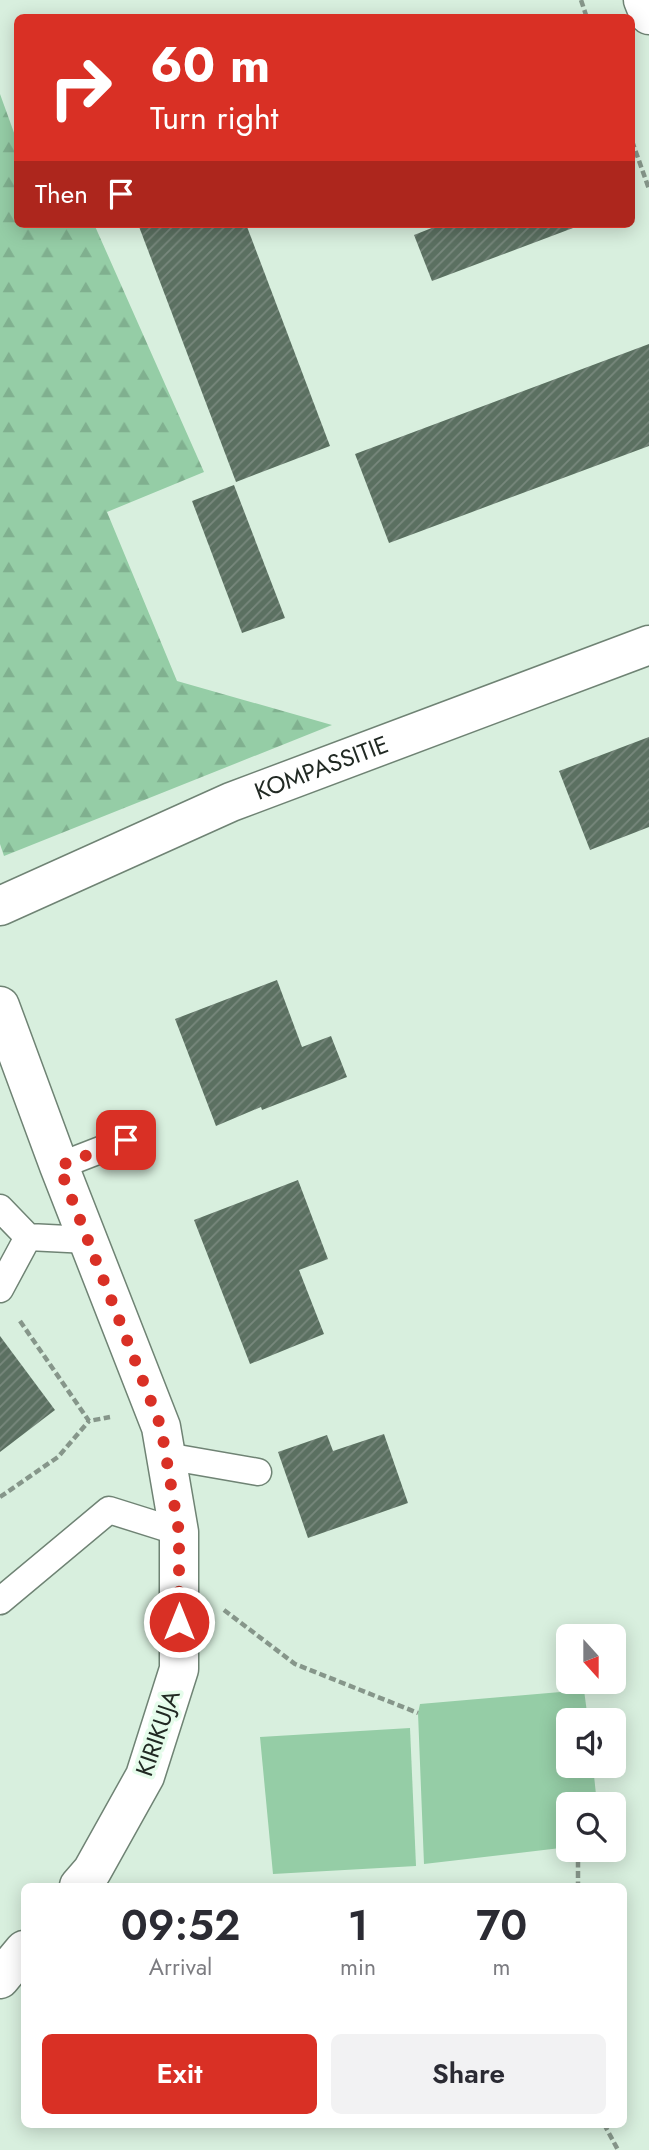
<!DOCTYPE html>
<html lang="en">
<head>
<meta charset="utf-8">
<style>
  :root { --surface:#fff; --page:#f2f2f3; --text:#2b2b33; --muted:#7c7c81; --accent:#d93025 }
  body { margin:0; font-family:Jost,sans-serif; background:var(--page); color:var(--text); height:100vh; display:flex; flex-direction:column; font-size:26px; white-space:nowrap }
  * { box-sizing:border-box; margin:0 }
  p { font-size:23px; color:var(--muted) }
  .icon { flex:none; width:38px; height:38px; fill:none; stroke:currentColor; stroke-width:2; stroke-linecap:round; stroke-linejoin:round }
  .map { position:relative; flex:1; overflow:hidden }
  .side { position:absolute; left:21px; top:1883px; width:606px; height:245px; display:flex; flex-direction:column; background:var(--surface); border-radius:10px; box-shadow:0 4px 18px #0003 }
  .side>* { flex:none }
  .guide { position:absolute; left:14px; top:14px; width:621px; height:214px; border-radius:10px; box-shadow:0 4px 18px #0003; background:#d93025; color:#fff; overflow:hidden }
  .needle { width:46px; rotate:159deg }
  .controls { position:absolute; left:556px; top:1624px; display:grid; gap:14px }
  .controls a { display:grid; place-items:center; width:70px; height:70px; border-radius:10px; background:var(--surface); box-shadow:0 4px 18px #0003; font-size:35px }
  .pin { position:absolute; display:grid; place-items:center; width:60px; height:60px; color:#fff; margin:-30px; border-radius:14px; box-shadow:0 4px 10px #0006 }
  .me { position:absolute; width:77px; margin:-38px; rotate:0deg; stroke-linejoin:round; filter:drop-shadow(0 0 5px #0008) }
  .turn { display:flex; align-items:center; gap:24px; height:147px; padding:0 21px; font-size:32px }
  .turn .icon { width:91px; height:91px; stroke-width:2.5 }
  .turn b { display:block; font-size:49px; line-height:60px }
  .then { display:flex; align-items:center; height:66px; padding:0 21px; background:#0003; gap:14px; font-size:26px }
  .eta { display:flex; justify-content:space-evenly; align-items:center; height:119px; text-align:center }
  .eta b { font-size:42px; font-weight:600; line-height:49px }
  .primary-button { display:flex; gap:14px; margin-top:auto; padding:14px 21px }
  .primary-button a { flex:1; height:80px; border-radius:10px; background:var(--accent); color:#fff; font-size:28px; font-weight:600; line-height:80px; text-align:center }
  .primary-button a+a { background:var(--page); color:var(--text) }
  .map>svg:first-child { display:block }
</style>
</head>
<body>
<div class="map">
<svg width="649" height="2150" viewBox="0 0 649 2150">
  <defs>
    <pattern id="forest-firs" width="22" height="20" patternUnits="userSpaceOnUse" patternTransform="scale(1.75)"><rect width="22" height="20" fill="#95cda6"/><path d="M5 1l3.5 6h-7zM16 11l3.5 6h-7z" fill="#80b08f"/></pattern>
    <pattern id="building-hatch" width="6" height="6" patternUnits="userSpaceOnUse" patternTransform="scale(1.75)"><rect width="6" height="6" fill="#5b7061"/><path d="M-1 1l2-2M0 6l6-6M5 7l2-2" fill="none" stroke="#78887d"/></pattern>
  </defs>
  <rect width="100%" height="100%" fill="#d8efde"/>
  <path fill="url(#forest-firs)" d="M 0,94 L 17,141 L 18,224 L 94,224 L 204,472 L 107,512 L 177,681 L 332,725 L 4,856 L 0,844 Z"/>
  <g fill="#95cda6">
    <path d="M 584,1690 L 588,1720 L 569,1720 L 569,1766 L 593,1766 L 597,1804 L 569,1804 L 569,1847 L 424,1864 L 418,1713 L 420,1704 Z"/>
    <path d="M 410,1728 L 416,1866 L 273,1874 L 260,1737 Z"/>
  </g>
  <g fill="url(#building-hatch)">
    <path d="M 138,224 L 246,224 L 330,446 L 236,482 Z"/>
    <path d="M 442,224 L 573,224 L 573,228 L 432,281 L 414,235 Z"/>
    <path d="M 649,344 L 649,446 L 389,543 L 355,454 Z"/>
    <path d="M 234,485 L 285,618 L 242,633 L 192,501 Z"/>
    <path d="M 649,737 L 649,827 L 590,850 L 559,771 Z"/>
    <path d="M 277,980 L 302,1047 L 331,1036 L 347,1077 L 262,1110 L 261,1107 L 216,1126 L 175,1019 Z"/>
    <path d="M 298,1180 L 328,1259 L 299,1270 L 324,1334 L 250,1364 L 194,1220 Z"/>
    <path d="M 0,1336 L 55,1410 L 0,1452 Z"/>
    <path d="M 384,1434 L 408,1503 L 308,1538 L 278,1452 L 327,1435 L 333,1451 Z"/>
  </g>
  <g fill="none" stroke-linecap="round" stroke-linejoin="round">
    <g stroke="#6f8374" stroke-width="29">
      <g id="lane">
        <path d="M 59,1166 L 126,1140"/>
        <path d="M 0,1208 L 28,1237 L 88,1240"/>
        <path d="M 0,1289 L 28,1237"/>
        <path d="M 166,1456 L 258,1472"/>
        <path d="M 0,1601 L 109,1510 L 179,1532"/>
      </g>
    </g>
    <g stroke="#6f8374" stroke-width="41">
      <g id="street">
        <path d="M 643,0 L 649,15"/>
        <path id="s1" d="M 0,906 L 231,802 L 649,645"/>
        <path d="M 0,1006 L 59,1166 L 161,1427 L 179,1532 L 179,1669 L 145,1776 L 92,1871 L 79,1886"/>
        <path d="M 0,1979 L 24,1950"/>
      </g>
    </g>
    <g stroke="#86968a" stroke-width="4.5" stroke-dasharray="7 3.5" stroke-linecap="butt">
      <path d="M 581,0 L 587,18"/>
      <path d="M 632,141 L 649,189"/>
      <path d="M 20,1321 L 89,1421 L 110,1417"/>
      <path d="M 0,1497 L 58,1457 L 89,1421"/>
      <path d="M 224,1610 L 295,1664 L 418,1713"/>
      <path d="M 578,1850 L 578,1886"/>
      <path d="M 604,2124 L 618,2150"/>
    </g>
    <use href="#lane" stroke="#fff" stroke-width="26"/>
    <use href="#street" stroke="#fff" stroke-width="38"/>
  </g>
  <g fill="none" stroke-linecap="round" stroke-linejoin="round">
    <path stroke="#d93025" stroke-width="12" stroke-dasharray="0 21.6" d="M 126,1140 L 59,1166 L 161,1427 L 179,1532 L 179,1622"/>
  </g>
  <g text-anchor="middle" stroke-width="7" stroke-linejoin="round" paint-order="stroke">
    <g font-size="24" fill="#212923" stroke="#e5fceb">
      <text dy="8" stroke="none"><textPath href="#s1" startOffset="350">KOMPASSITIE</textPath></text>
      <text transform="translate(158 1733) rotate(-71)" y="8">KIRIKUJA</text>
    </g>
  </g>
</svg>
<div class="controls">
<a><svg class="needle" viewBox="-14 -14 28 28"><path d="M0-13l5 13h-10z" fill="#e53935"/><path d="M0 13l5-13h-10z" fill="#7c7c81"/></svg></a>
<a><svg class="icon" aria-label="sound" viewBox="0 0 24 24"><path d="M4 9h4l5-4v14l-5-4H4zM17 9q2 3 0 6"/></svg></a>
<a><svg class="icon" aria-label="search" viewBox="0 0 24 24"><circle cx="10" cy="10" r="6"/><path d="M15 15l6 6"/></svg></a>
</div>
<div class="pin" style="left:126px;top:1140px;background:#d93025"><svg class="icon" aria-label="arrive" viewBox="0 0 24 24"><path d="M6 21V4h12l-3 4 3 4H6"/></svg></div>
<svg class="me" style="left:179px;top:1622px" viewBox="-20 -20 40 40"><circle r="17" fill="#d93025" stroke="#fff" stroke-width="3"/><path d="M0-11L8 9 0 5-8 9z" fill="#fff"/></svg>
<div class="guide">
<div class="turn"><svg class="icon" aria-label="right" viewBox="0 0 24 24"><path d="M7 20v-9h11M14 6l5 5-5 5"/></svg><div><b>60 m</b>Turn right</div></div>
<div class="then">Then<svg class="icon" aria-label="arrive" viewBox="0 0 24 24"><path d="M6 21V4h12l-3 4 3 4H6"/></svg></div>
</div>
<section class="side">
<div class="eta">
<div><b>09:52</b><p>Arrival</p></div>
<div><b>1</b><p>min</p></div>
<div><b>70</b><p>m</p></div>
</div>
<div class="primary-button"><a>Exit</a><a>Share</a></div>
</section>
</div>
</body>
</html>
